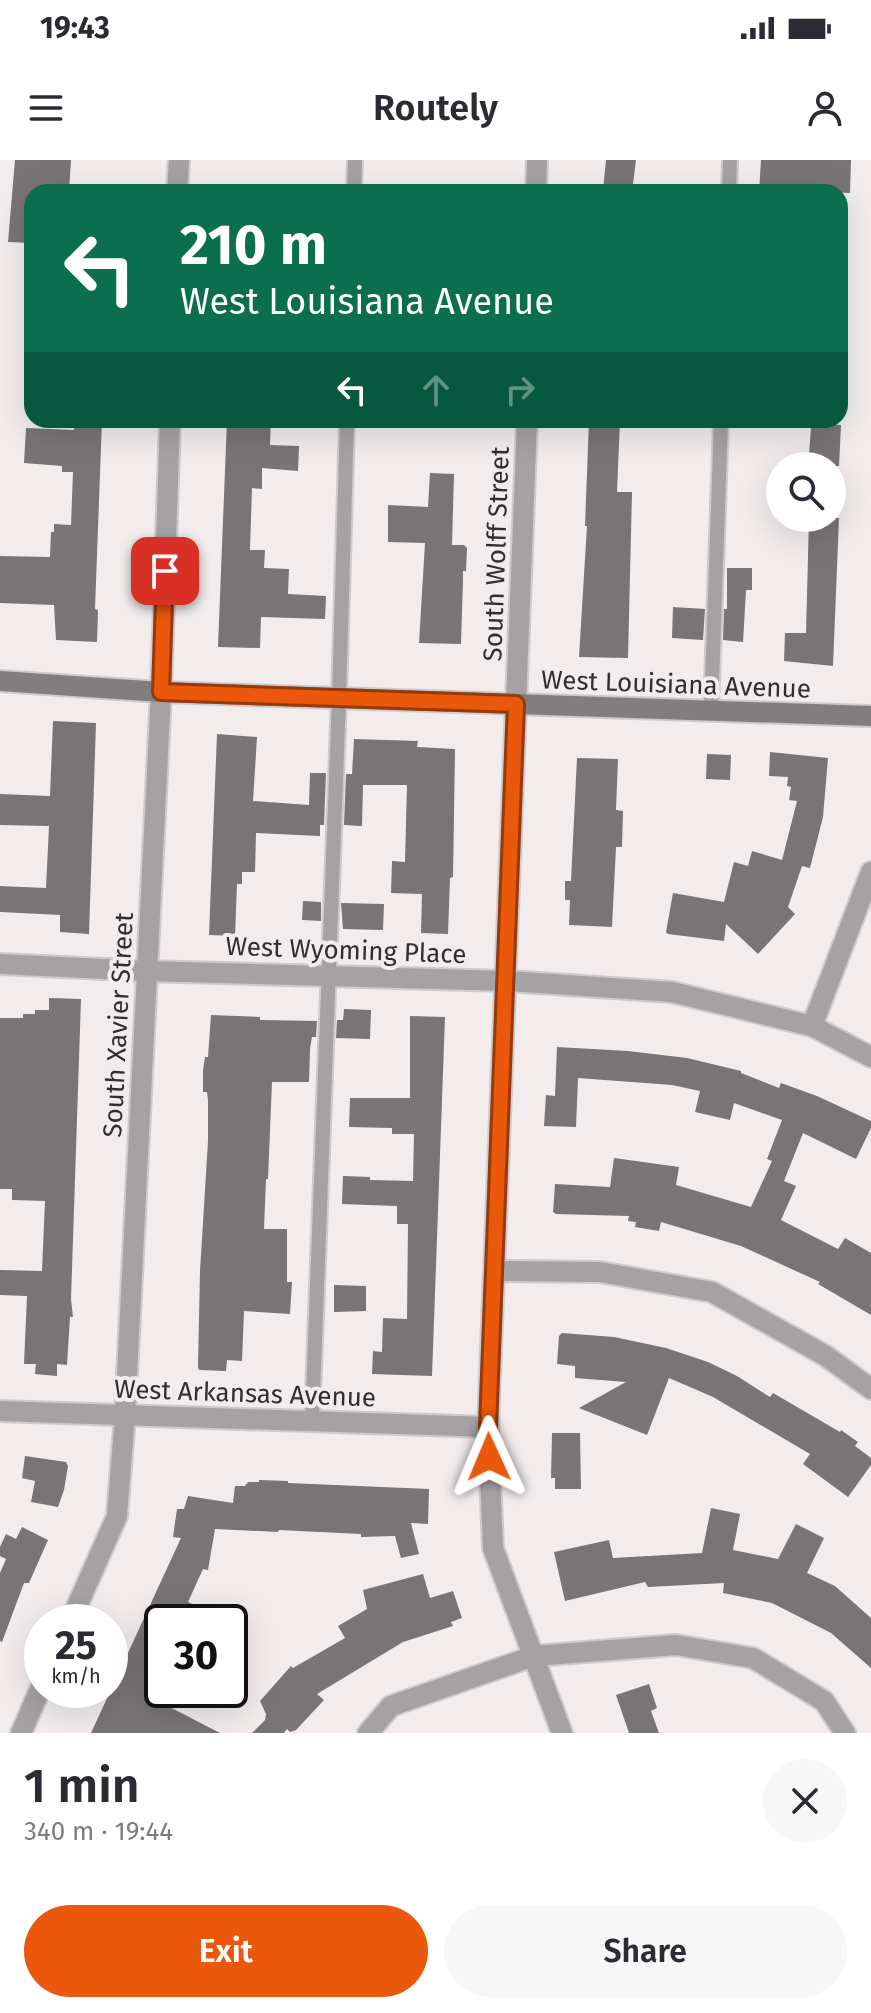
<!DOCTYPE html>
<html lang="en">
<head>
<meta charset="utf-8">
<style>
  :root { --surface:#fff; --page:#f7f7f7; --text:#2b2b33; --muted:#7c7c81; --accent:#ea580c }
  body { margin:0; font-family:"Fira Sans",sans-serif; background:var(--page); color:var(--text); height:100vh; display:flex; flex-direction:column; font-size:30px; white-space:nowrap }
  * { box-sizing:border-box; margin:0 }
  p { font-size:26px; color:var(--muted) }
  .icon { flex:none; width:44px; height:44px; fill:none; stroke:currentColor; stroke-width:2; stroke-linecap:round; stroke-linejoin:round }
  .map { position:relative; height:1573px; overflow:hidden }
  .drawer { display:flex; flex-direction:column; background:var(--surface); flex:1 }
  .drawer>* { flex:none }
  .hud { position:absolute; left:24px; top:24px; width:824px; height:244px; border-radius:24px; box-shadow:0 8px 32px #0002; background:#0b6e4f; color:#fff; overflow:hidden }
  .fabs { position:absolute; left:766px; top:292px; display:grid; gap:16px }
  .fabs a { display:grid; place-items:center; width:80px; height:80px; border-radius:50%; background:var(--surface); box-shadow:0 8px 32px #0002; font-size:40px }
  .speed { position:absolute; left:24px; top:1444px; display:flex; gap:16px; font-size:40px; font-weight:700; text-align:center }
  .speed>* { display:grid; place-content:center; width:104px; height:104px; border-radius:50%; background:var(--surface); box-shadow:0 8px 32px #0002; line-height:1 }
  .speed small { font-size:20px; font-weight:400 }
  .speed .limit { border:4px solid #111; border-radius:12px; background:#fff; color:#111 }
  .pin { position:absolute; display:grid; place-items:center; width:68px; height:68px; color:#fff; margin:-34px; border-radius:16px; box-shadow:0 4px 12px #0006 }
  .me { position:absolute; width:88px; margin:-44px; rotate:359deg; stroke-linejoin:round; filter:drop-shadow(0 0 6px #0008) }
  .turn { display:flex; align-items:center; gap:28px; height:168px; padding:0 24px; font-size:36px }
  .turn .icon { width:104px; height:104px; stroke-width:2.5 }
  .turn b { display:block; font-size:56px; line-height:68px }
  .lanes { display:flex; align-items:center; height:76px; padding:0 24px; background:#0003; justify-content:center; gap:40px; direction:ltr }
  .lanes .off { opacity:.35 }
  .round { display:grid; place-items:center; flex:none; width:84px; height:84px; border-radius:42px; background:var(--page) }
  .head { display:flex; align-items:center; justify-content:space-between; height:136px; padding:0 24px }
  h1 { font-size:48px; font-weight:600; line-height:60px }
  .action { display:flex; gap:16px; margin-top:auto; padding:16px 24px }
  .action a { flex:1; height:92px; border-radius:48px; background:var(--accent); color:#fff; font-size:32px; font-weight:600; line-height:92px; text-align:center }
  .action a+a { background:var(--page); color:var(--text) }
  .status { display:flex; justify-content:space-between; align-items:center; height:56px; padding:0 40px; background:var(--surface); direction:ltr }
  .status svg { height:22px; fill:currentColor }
  header { display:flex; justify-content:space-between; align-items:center; height:104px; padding:0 24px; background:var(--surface); font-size:36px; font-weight:600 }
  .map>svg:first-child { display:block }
</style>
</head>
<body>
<div class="status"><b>19:43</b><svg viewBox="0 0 49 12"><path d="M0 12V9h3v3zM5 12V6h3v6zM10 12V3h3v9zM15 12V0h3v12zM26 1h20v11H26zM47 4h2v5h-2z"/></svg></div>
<header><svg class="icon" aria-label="menu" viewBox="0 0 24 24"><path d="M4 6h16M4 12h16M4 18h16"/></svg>Routely<svg class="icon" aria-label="person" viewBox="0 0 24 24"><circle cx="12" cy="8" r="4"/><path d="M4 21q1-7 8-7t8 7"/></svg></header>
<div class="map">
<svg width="871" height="1573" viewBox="0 0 871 1573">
  <rect width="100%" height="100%" fill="#f2eced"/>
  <g fill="#797475">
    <path d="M 15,0 L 71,0 L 69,32 L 32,32 L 32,83 L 8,82 Z"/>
    <path d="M 606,0 L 636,0 L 632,32 L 603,30 Z"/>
    <path d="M 761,0 L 851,0 L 850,33 L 783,30 L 783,32 L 759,32 Z"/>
    <path d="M 75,260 L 102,260 L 95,449 L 98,450 L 97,482 L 56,480 L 54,445 L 0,443 L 0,396 L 50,397 L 51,372 L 54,372 L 54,364 L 71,365 L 73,312 L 62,312 L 62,306 L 24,303 L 26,268 L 74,270 Z"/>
    <path d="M 227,260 L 271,260 L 270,285 L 299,286 L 298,311 L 262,308 L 262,329 L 252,328 L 250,390 L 265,390 L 264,408 L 289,409 L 288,434 L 326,436 L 325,459 L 261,457 L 260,488 L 218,487 Z"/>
    <path d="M 589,260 L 620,260 L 617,332 L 632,332 L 628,498 L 579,497 L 587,366 L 585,366 Z"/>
    <path d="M 813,263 L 841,265 L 839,306 L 808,306 L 811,268 L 813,268 Z"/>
    <path d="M 430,313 L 454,314 L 452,385 L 464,385 L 467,388 L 466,411 L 463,411 L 463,420 L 461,484 L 419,483 L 425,383 L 388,382 L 388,345 L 428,347 Z"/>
    <path d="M 809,358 L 839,358 L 833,506 L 784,501 L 785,473 L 806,473 Z"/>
    <path d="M 727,408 L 752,408 L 752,430 L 746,430 L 743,482 L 723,480 L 724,449 L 727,449 Z"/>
    <path d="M 673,447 L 705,449 L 703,480 L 672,478 Z"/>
    <path d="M 53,561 L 96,563 L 89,774 L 60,772 L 60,755 L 0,752 L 0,726 L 46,728 L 49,666 L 0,665 L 0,634 L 50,636 Z"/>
    <path d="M 217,574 L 257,577 L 253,641 L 309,645 L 310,613 L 326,613 L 324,665 L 320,665 L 320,676 L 256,673 L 255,712 L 242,712 L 242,724 L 237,724 L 235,776 L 209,775 Z"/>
    <path d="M 354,579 L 418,581 L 417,587 L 455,589 L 453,717 L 450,718 L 448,774 L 421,773 L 422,734 L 391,733 L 392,701 L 405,702 L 407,625 L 363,625 L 362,666 L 344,665 L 346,614 L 352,614 Z"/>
    <path d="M 770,592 L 828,598 L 823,657 L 810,708 L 802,706 L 788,747 L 795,754 L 758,794 L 726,764 L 724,781 L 668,774 L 666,772 L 673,733 L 724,742 L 734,702 L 748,706 L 752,691 L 782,700 L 797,641 L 789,640 L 791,627 L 787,626 L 788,617 L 769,616 Z"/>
    <path d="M 707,594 L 731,595 L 730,620 L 706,619 Z"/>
    <path d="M 577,598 L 618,599 L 616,650 L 623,651 L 622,687 L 616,687 L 612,767 L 569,765 L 570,740 L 565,740 L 565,721 L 571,721 Z"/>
    <path d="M 303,741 L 321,742 L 321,761 L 302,760 Z"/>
    <path d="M 341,743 L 384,744 L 383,770 L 343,769 Z"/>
    <path d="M 49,838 L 81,839 L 71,1139 L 73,1157 L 70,1157 L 67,1205 L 57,1204 L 57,1216 L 35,1214 L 36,1204 L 24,1204 L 27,1136 L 0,1135 L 0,1110 L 42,1111 L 45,1041 L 12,1040 L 12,1029 L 0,1029 L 0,858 L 23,858 L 23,854 L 35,854 L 35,850 L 49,850 Z"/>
    <path d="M 344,849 L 371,850 L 370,879 L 336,878 L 337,860 L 343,860 Z"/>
    <path d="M 211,855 L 260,857 L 260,860 L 317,861 L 316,877 L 312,877 L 310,889 L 309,922 L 272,922 L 268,1019 L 266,1019 L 264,1069 L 287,1069 L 287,1122 L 292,1122 L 290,1154 L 244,1151 L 242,1201 L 227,1200 L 226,1211 L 199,1210 L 198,1207 L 200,1111 L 208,981 L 208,941 L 207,932 L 203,932 L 203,910 L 205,897 L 208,897 Z"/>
    <path d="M 410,856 L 445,857 L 432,1216 L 372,1214 L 373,1191 L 382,1192 L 383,1158 L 407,1159 L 408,1064 L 397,1064 L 397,1046 L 342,1044 L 343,1016 L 370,1017 L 370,1020 L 413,1021 L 414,974 L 392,974 L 392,968 L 349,967 L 350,938 L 410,938 Z"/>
    <path d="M 557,887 L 628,891 L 687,898 L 741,911 L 741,913 L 779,928 L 781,923 L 817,936 L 871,961 L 871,968 L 856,999 L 803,973 L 784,1021 L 796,1026 L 781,1060 L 838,1089 L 845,1078 L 871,1093 L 871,1155 L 818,1124 L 820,1122 L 741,1086 L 661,1062 L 659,1071 L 635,1067 L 636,1062 L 628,1061 L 629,1056 L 556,1054 L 553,1052 L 555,1024 L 610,1027 L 614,998 L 679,1007 L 676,1025 L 751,1047 L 772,1001 L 767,999 L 782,960 L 734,943 L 730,960 L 695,952 L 700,931 L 672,925 L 578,918 L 576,967 L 544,966 L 546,935 L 555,936 Z"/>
    <path d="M 334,1125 L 366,1126 L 366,1151 L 334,1152 Z"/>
    <path d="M 562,1173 L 614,1177 L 666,1188 L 708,1202 L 737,1216 L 770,1237 L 773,1233 L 840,1272 L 841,1270 L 858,1282 L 855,1286 L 871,1298 L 871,1305 L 848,1337 L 803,1304 L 810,1294 L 713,1237 L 669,1218 L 647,1275 L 579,1248 L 626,1222 L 575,1218 L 575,1206 L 557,1204 L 559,1176 Z"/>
    <path d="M 552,1273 L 580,1273 L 581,1329 L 555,1329 L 555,1318 L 551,1318 Z"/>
    <path d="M 25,1296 L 66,1302 L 68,1306 L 64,1330 L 58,1347 L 31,1342 L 35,1321 L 22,1318 Z"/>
    <path d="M 259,1320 L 288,1321 L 288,1323 L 429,1329 L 428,1364 L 411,1363 L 419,1394 L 401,1398 L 395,1376 L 361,1377 L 361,1374 L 279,1370 L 278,1372 L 215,1369 L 208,1410 L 203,1409 L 188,1442 L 230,1462 L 162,1462 L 162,1543 L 220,1573 L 91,1573 L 181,1378 L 173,1377 L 177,1349 L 184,1349 L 188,1336 L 233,1343 L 235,1326 L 245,1326 L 248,1322 L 259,1322 Z"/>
    <path d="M 711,1348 L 740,1354 L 733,1390 L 778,1399 L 796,1364 L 824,1378 L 807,1413 L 835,1426 L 871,1458 L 871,1508 L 831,1473 L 772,1443 L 723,1433 L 724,1423 L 648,1427 L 645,1422 L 565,1441 L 554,1392 L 609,1380 L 613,1398 L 702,1393 Z"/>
    <path d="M 22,1367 L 48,1380 L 29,1423 L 24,1423 L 2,1482 L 0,1481 L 0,1413 L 6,1399 L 0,1396 L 0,1387 L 6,1374 L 16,1379 Z"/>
    <path d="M 423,1414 L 430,1438 L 453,1431 L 462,1458 L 451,1462 L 453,1466 L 403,1482 L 317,1534 L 324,1540 L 296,1570 L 290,1572 L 287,1569 L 284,1573 L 252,1573 L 265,1560 L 266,1554 L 260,1541 L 291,1506 L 293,1508 L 345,1478 L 338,1466 L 367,1449 L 363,1430 Z"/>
    <path d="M 649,1524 L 657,1548 L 651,1551 L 659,1573 L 629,1573 L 616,1535 Z"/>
  </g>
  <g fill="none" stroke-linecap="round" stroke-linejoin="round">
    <g stroke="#cfcacb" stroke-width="18">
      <g id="lane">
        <path d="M 354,32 L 355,0"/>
        <path d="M 729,32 L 730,0"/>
        <path d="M 711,551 L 721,260"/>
        <path d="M 312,1261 L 339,538 L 347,260"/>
      </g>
    </g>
    <g stroke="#cfcacb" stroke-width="24">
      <g id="street">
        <path d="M 177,32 L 179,0"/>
        <path d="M 536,32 L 537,0"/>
        <path d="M 527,260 L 488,1267 L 493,1388 L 562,1573"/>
        <path d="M 0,804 L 146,811 L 507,821 L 672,832 L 812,866 L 871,897"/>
        <path d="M 812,866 L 871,712"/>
        <path d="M 496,1111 L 600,1112 L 712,1132 L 826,1196 L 871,1229"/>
        <path d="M 0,1251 L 488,1267"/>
        <path d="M 70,1462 L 117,1356 L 125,1255 L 161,532 L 170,260"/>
        <path d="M 21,1573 L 42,1525"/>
        <path d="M 368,1573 L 391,1546 L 534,1496 L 676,1485 L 753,1498 L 824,1541 L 845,1573"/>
      </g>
    </g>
    <g stroke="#cfcacb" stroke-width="24">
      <path id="secondary" d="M 0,521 L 161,532 L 871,556"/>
    </g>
    <use href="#lane" stroke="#a5a2a3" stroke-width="14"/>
    <use href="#street" stroke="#a5a2a3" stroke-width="20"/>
    <use href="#secondary" stroke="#827e7f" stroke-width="20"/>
  </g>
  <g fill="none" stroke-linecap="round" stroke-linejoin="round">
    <g stroke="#983908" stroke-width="20">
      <path id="route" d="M 165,411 L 161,532 L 516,544 L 488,1267 L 489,1297"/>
    </g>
    <use href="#route" stroke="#ea580c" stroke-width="14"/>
  </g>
  <g text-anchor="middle" stroke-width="8" stroke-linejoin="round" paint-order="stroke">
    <g font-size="26" fill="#312e2f" stroke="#f2eced">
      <text transform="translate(496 394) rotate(-88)" y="9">South Wolff Street</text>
      <text transform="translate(676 524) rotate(2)" y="9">West Louisiana Avenue</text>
      <text transform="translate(346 790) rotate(2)" y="9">West Wyoming Place</text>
      <text transform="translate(118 865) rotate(-87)" y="9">South Xavier Street</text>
      <text transform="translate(245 1233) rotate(2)" y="9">West Arkansas Avenue</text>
    </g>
  </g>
</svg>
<div class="fabs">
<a><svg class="icon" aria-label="search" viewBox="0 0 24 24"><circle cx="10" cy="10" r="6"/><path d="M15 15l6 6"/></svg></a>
</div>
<div class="speed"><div>25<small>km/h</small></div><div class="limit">30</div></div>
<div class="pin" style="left:165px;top:411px;background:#d93025"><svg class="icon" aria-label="arrive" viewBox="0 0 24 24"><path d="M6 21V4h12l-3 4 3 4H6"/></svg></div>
<svg class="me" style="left:489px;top:1297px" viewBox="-20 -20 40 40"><path d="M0-17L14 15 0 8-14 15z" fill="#ea580c" stroke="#fff" stroke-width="4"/></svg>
<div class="hud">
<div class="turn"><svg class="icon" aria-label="left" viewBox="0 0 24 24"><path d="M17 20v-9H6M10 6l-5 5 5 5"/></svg><div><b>210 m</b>West Louisiana Avenue</div></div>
<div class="lanes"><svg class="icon" aria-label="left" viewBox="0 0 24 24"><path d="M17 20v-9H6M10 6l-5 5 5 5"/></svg><svg class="icon off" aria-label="ahead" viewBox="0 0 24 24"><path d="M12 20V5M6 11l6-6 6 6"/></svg><svg class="icon off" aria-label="right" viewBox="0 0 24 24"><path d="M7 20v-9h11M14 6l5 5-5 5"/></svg></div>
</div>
</div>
<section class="drawer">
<div class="head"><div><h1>1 min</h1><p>340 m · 19:44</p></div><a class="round"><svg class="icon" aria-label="close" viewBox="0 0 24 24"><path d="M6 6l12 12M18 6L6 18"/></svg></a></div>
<div class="action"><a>Exit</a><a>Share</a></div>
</section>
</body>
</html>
